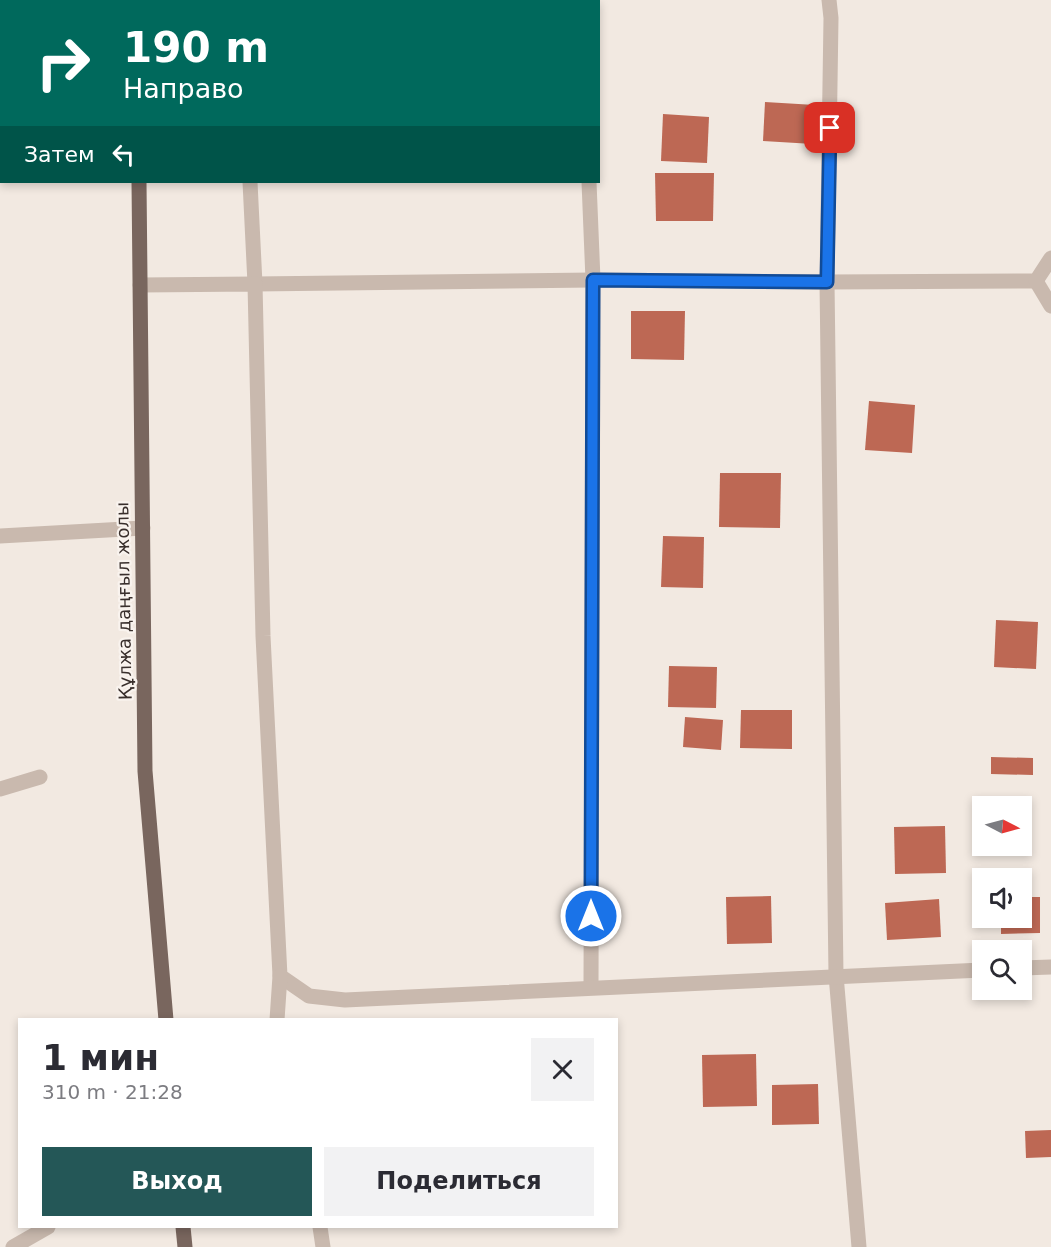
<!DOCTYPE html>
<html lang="ru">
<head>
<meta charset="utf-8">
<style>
  :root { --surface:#fff; --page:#f2f2f3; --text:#2b2b33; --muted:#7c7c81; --accent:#245757 }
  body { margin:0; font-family:"DejaVu Sans",sans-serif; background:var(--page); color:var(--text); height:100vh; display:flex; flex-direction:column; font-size:22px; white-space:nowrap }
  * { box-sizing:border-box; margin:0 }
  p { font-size:20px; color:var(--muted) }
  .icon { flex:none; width:33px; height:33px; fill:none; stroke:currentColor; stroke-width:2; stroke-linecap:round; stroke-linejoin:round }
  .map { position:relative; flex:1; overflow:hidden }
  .side { position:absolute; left:18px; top:1018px; width:600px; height:210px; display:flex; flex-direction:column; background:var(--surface); border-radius:0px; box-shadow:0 3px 9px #0003 }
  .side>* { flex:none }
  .top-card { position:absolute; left:0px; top:0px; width:600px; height:183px; box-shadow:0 3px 9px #0003; background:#00695c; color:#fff; overflow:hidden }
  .needle { width:39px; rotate:96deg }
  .tools { position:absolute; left:972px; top:796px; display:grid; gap:12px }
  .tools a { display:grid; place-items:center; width:60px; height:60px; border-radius:0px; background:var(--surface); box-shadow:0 3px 9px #0003; font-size:30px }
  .pin { position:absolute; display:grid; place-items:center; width:51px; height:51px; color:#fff; margin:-26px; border-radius:12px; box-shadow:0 3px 9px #0006 }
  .me { position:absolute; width:66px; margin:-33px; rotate:0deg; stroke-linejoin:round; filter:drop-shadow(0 0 4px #0008) }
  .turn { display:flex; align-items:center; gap:21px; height:126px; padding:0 24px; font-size:27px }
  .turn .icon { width:78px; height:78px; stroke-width:2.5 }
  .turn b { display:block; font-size:42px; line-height:51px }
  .then { display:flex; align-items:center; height:57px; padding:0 24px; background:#0003; gap:12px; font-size:22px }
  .round { display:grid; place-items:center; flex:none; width:63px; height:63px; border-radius:0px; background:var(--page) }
  .head { display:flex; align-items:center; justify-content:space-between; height:102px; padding:0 24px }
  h1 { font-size:36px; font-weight:600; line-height:45px }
  .primary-button { display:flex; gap:12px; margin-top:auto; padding:12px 24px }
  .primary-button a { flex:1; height:69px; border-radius:0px; background:var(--accent); color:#fff; font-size:24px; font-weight:600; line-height:69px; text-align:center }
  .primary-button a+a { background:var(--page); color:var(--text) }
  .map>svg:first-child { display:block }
</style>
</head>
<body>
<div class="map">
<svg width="1051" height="1247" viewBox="0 0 1051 1247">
  <rect width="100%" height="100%" fill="#f2e9e1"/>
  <g fill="#bd6854">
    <path d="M 765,102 L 815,105 L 813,144 L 763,141 Z"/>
    <path d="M 663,114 L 709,117 L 707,163 L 661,161 Z"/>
    <path d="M 655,173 L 714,173 L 713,221 L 656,221 Z"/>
    <path d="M 631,311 L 685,311 L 684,360 L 631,359 Z"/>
    <path d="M 869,401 L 915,405 L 912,453 L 865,450 Z"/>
    <path d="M 720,473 L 781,473 L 780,528 L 719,527 Z"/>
    <path d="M 663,536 L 704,537 L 703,588 L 661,587 Z"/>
    <path d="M 996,620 L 1038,622 L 1036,669 L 994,667 Z"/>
    <path d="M 669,666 L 717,667 L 716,708 L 668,707 Z"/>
    <path d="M 741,710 L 792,710 L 792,749 L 740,748 Z"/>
    <path d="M 685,717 L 723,720 L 721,750 L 683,747 Z"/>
    <path d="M 991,757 L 1033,758 L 1033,775 L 991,774 Z"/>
    <path d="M 945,826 L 946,873 L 895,874 L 894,827 Z"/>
    <path d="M 771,896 L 772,943 L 727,944 L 726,897 Z"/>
    <path d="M 1022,897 L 1040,897 L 1040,933 L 1001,934 L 1001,918 L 1022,918 Z"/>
    <path d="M 939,899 L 941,937 L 887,940 L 885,903 Z"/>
    <path d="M 756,1054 L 757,1106 L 703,1107 L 702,1055 Z"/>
    <path d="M 818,1084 L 819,1124 L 772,1125 L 772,1085 Z"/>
    <path d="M 1051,1130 L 1051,1157 L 1026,1158 L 1025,1131 Z"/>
  </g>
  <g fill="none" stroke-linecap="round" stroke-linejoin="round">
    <g stroke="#c9b9ae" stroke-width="15">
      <path d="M 248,0 L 248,2"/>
      <path d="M 581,0 L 581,2"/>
      <path d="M 829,0 L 831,18 L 827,282 L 836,975 L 859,1247"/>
      <path d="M 250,182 L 255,284 L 593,280 L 827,282 L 1036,281 L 1051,258"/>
      <path d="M 589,182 L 593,280 L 591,987"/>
      <path d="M 1036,281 L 1051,306"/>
      <path d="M 140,285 L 255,284 L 263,636 L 280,976 L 309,996 L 345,1000 L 982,970"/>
      <path d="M 0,536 L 143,528"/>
      <path d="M 0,789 L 40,777"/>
      <path d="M 1022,968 L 1051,967"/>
      <path d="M 277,1020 L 280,976"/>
      <path d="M 320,1227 L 323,1247"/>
      <path d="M 13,1247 L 48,1227"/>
    </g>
    <g stroke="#79665e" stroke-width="15">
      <path d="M 138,0 L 138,2"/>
      <path d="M 139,182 L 145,771 L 166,1020"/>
      <path d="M 183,1227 L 185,1247"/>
    </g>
  </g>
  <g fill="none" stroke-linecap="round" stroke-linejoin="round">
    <g stroke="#114b97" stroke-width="15">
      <path id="route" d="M 591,916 L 593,280 L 827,282 L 830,128"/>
    </g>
    <use href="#route" stroke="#1a73e8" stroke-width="10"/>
  </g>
  <g text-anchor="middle" stroke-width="4.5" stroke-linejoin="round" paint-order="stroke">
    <g font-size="18" fill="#392f2c" stroke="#f9f3ee">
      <text transform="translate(124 601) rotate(-91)" y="6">Құлжа даңғыл жолы</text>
    </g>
  </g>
</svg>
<div class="tools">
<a><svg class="needle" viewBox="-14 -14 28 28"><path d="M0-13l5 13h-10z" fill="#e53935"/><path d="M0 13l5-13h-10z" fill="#7c7c81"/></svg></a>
<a><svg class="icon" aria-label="sound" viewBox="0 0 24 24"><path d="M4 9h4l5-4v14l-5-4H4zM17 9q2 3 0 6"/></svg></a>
<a><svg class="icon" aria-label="search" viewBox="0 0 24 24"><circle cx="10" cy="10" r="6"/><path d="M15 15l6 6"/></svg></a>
</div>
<div class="pin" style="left:830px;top:128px;background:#d93025"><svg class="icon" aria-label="arrive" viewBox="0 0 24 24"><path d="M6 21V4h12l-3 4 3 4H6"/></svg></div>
<svg class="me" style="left:591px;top:916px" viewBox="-20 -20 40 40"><circle r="17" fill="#1a73e8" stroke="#fff" stroke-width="3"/><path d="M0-11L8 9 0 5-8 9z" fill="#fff"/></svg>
<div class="top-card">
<div class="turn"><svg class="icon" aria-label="right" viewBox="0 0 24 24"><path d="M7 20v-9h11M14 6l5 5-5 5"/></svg><div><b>190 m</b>Направо</div></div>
<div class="then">Затем<svg class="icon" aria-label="left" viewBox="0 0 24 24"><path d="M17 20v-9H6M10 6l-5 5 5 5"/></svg></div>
</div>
<section class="side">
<div class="head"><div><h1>1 мин</h1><p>310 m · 21:28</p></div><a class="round"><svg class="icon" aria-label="close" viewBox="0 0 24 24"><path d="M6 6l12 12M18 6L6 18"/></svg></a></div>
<div class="primary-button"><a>Выход</a><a>Поделиться</a></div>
</section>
</div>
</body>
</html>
